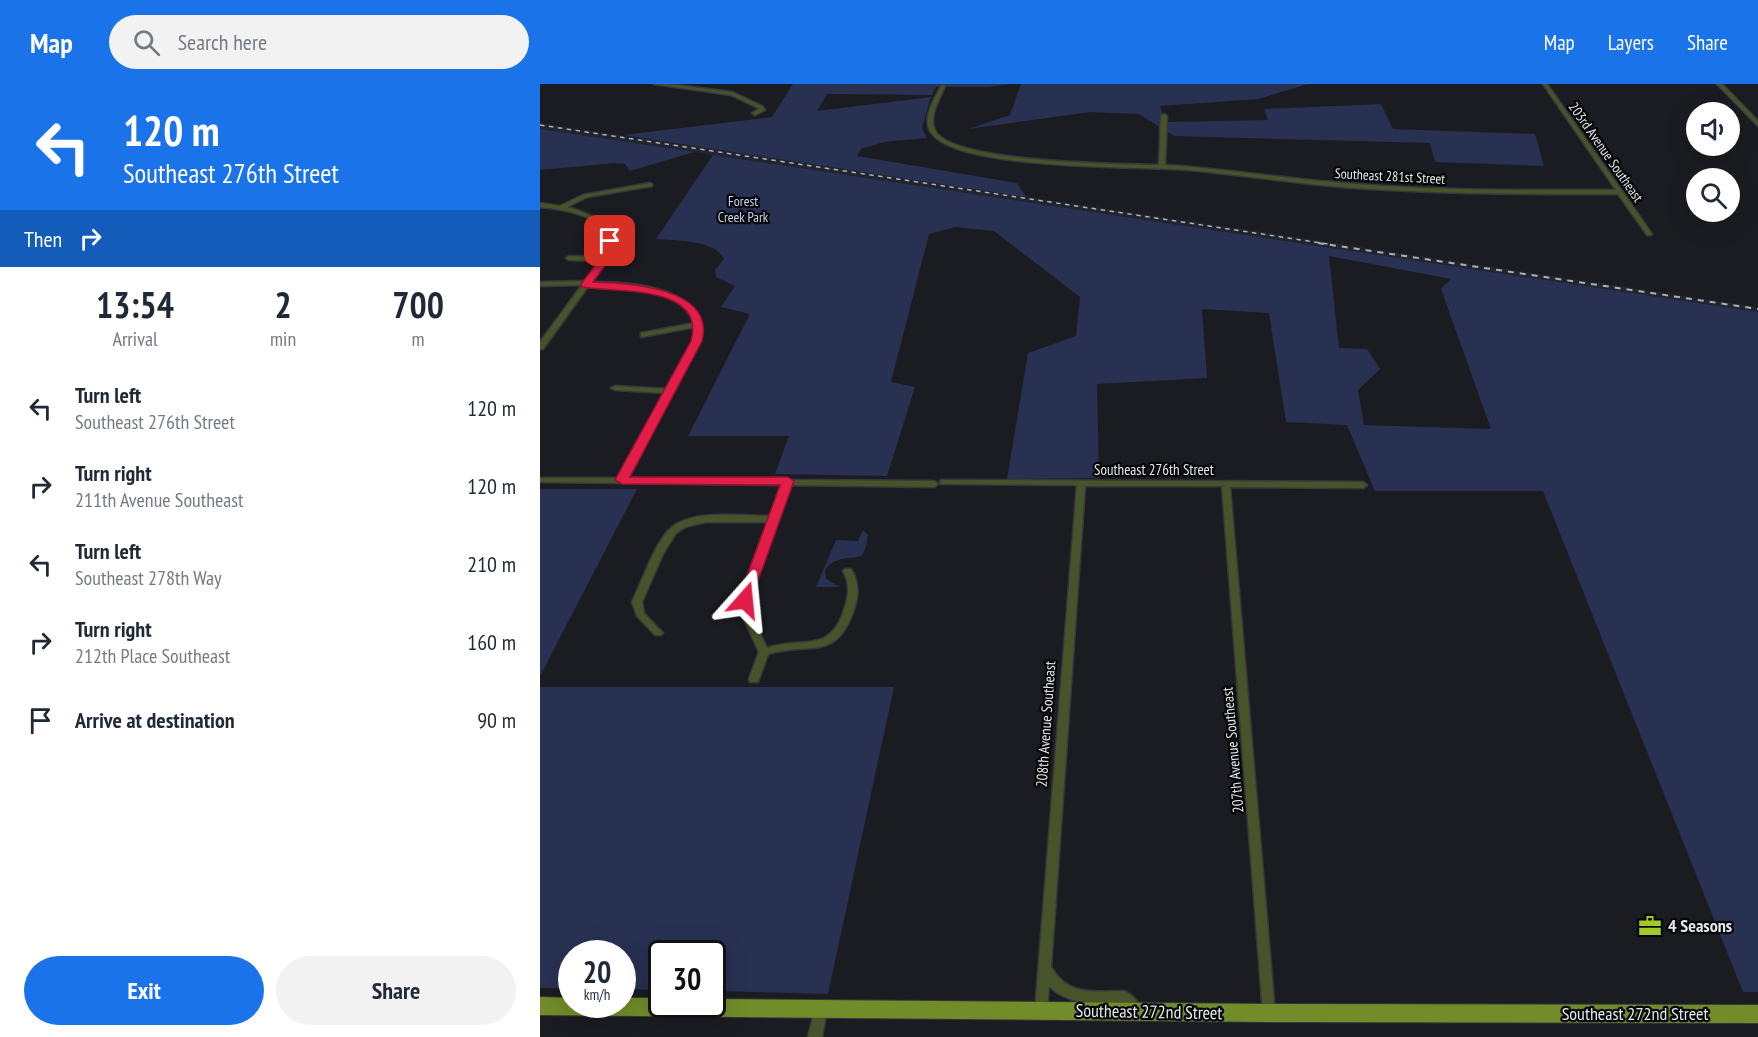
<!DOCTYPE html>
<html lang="en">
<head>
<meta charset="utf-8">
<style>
  :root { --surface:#fff; --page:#f2f2f3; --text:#1f2937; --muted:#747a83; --accent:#1a73e8 }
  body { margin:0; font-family:"PT Sans Narrow",sans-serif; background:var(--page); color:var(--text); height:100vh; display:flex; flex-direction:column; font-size:22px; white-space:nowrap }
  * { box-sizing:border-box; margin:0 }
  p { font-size:20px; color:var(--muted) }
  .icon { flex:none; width:33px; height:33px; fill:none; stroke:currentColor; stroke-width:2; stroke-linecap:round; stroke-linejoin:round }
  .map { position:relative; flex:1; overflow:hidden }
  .drawer { display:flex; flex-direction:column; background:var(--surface); width:540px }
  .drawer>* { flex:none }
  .top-card { background:#1a73e8; color:#fff; overflow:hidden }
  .fabs { position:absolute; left:1146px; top:18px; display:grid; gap:12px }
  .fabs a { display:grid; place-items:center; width:54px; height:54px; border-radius:50%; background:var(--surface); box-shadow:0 6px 24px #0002; font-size:30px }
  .speed { position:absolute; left:18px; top:856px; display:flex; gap:12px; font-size:30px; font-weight:700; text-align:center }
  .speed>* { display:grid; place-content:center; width:78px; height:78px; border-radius:50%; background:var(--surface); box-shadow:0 6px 24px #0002; line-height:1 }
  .speed small { font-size:15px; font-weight:400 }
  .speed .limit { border:3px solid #111; border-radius:9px; background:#fff; color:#111 }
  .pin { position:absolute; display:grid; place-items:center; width:51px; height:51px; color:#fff; margin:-26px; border-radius:12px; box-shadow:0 3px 9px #0006 }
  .me { position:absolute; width:66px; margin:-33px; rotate:18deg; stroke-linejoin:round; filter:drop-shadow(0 0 4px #0008) }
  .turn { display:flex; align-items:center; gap:21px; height:126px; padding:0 24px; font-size:27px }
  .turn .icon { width:78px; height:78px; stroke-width:2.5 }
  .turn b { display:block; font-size:42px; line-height:51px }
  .then { display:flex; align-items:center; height:57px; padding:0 24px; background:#0003; gap:12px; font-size:22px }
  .eta { display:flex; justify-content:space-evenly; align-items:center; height:102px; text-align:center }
  .eta b { font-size:36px; font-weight:600; line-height:42px }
  .button { display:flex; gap:12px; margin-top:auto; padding:12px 24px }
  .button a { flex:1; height:69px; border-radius:36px; background:var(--accent); color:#fff; font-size:24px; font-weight:600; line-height:69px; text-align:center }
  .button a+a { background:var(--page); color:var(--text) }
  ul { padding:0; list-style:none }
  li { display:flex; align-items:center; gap:18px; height:78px; padding:0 24px }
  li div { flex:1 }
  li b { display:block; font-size:22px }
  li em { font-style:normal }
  header { display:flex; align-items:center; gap:36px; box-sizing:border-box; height:84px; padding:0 30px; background:var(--accent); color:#fff }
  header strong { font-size:28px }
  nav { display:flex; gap:33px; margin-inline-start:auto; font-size:21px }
  .search { width:420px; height:54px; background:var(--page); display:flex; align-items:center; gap:15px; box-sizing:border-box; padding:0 21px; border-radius:33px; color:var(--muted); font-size:22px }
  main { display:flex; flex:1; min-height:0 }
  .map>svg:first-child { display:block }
</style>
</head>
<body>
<header>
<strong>Map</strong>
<div class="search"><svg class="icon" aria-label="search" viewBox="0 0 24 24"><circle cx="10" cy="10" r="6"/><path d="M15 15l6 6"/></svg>Search here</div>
<nav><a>Map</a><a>Layers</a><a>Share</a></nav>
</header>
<main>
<section class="drawer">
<div class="top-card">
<div class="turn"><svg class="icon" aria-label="left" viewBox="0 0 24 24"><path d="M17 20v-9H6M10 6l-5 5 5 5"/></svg><div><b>120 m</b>Southeast 276th Street</div></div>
<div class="then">Then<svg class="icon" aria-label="right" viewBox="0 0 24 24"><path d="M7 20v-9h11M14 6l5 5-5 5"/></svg></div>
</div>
<div class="eta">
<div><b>13:54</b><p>Arrival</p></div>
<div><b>2</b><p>min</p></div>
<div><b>700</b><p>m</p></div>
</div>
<ul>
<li><svg class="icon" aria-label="left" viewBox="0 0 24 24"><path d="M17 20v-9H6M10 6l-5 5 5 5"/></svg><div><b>Turn left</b><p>Southeast 276th Street</p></div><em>120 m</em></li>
<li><svg class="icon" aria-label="right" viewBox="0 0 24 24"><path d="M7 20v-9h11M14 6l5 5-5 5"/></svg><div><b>Turn right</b><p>211th Avenue Southeast</p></div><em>120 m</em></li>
<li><svg class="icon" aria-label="left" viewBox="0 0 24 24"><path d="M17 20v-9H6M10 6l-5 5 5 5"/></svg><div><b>Turn left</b><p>Southeast 278th Way</p></div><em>210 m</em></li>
<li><svg class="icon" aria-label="right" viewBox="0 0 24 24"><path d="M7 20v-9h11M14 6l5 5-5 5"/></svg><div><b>Turn right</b><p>212th Place Southeast</p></div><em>160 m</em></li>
<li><svg class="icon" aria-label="arrive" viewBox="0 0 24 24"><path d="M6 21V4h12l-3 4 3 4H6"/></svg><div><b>Arrive at destination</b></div><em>90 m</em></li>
</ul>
<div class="button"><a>Exit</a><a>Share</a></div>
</section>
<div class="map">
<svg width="1218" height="953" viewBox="0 0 1218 953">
  <rect width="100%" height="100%" fill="#1a1c21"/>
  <path fill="#21252f" d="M 0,39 L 1218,223 L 1218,228 L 0,45 Z"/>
  <g fill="#283152" fill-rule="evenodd">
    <path d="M 253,0 L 471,0 L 448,3 L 396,3 L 392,11 L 287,10 L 277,27 L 391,13 L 382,44 L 387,54 L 344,58 L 321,65 L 317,72 L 477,99 L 486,113 L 83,51 L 232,33 Z"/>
    <path d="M 481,0 L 768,0 L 718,15 L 620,22 L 625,38 L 728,36 L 724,25 L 841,20 L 853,45 L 995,50 L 1004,82 L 895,78 L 890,59 L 634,52 L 599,30 L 550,28 L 428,45 L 470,31 Z"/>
    <path d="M 0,45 L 154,68 L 90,87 L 85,80 L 75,79 L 0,86 Z"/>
    <path d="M 173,71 L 1218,228 L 1218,908 L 1203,908 L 1003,407 L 835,407 L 807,341 L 746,338 L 729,229 L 662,225 L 667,294 L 557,300 L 559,394 L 467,395 L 488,269 L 536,252 L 540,213 L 454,147 L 416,143 L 389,150 L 351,298 L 375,303 L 347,392 L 235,390 L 249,352 L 148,352 L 210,230 L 181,223 L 195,202 L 176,193 L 175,186 L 184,175 C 174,155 135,157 116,155 ZM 789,172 L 911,195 L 901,205 L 951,345 L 824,341 L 818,306 L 840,285 L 827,265 L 799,264 Z"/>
    <path d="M 0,405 L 97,405 L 0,592 Z"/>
    <path d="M 323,446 L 328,451 C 327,457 326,465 323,470 C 319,477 296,469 285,486 L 286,495 L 300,503 L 276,503 L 296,456 L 318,457 Z"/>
    <path d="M 0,603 L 354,603 L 288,910 L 173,907 L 172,870 L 122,870 L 121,906 L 83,905 L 82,870 L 32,870 L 31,904 L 0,904 Z"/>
  </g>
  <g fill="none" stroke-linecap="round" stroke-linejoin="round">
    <g stroke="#36383d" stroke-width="3">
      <g id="street">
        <path d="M 114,0 L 127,0 L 192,8 L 222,22 L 225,26 L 215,31 L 212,29 L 219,25 L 218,24 L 191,11 Z"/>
        <path d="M 1003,0 L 1007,0 L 1112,150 L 1111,151 L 1107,151 L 1078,110 C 990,110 902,110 815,104 C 759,100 704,91 648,86 C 596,82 427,86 394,52 C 379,38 394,16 401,2 L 403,1 L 405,2 C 400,15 388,32 395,46 C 409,79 582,80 619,81 L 621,32 L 624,30 L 627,32 L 625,81 C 689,85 752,96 816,100 C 902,107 989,106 1076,106 Z"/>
        <path d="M 1177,0 L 1182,0 L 1218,37 L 1218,42 Z"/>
        <path d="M 110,99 L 112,100 L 112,102 L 47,113 L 27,123 C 52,130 81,142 68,174 C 65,182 57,190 52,198 C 81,198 131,200 152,224 C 156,229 159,235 162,240 L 161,257 L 87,394 L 245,396 L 248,395 L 252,396 L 394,397 L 398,400 L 394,403 L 251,401 L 211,509 L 212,533 L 227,564 C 264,552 291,571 305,523 C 309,510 310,499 303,487 L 305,485 L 311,485 C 319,498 319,511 314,525 C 296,579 270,557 228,570 L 219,595 L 218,598 L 210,598 L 209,595 L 219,568 L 203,533 L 201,509 L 228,438 L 166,438 L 145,443 L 136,449 L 123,470 L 102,518 L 104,529 L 121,547 L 123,549 L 121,551 L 115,551 L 97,532 L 92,518 C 102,498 115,458 131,444 C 153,425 203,432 230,432 L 242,401 L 0,398 L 0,394 L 79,394 L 125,309 L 75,306 L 71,304 L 75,302 L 128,305 L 153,257 L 155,243 L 101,253 L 101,249 L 155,239 C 152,235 150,231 147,227 C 126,203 78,202 49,201 L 3,265 L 0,265 L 0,258 L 42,201 L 0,202 L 0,198 L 45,197 L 60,177 L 29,176 L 26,174 L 29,172 L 62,173 C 64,165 66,157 63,150 C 56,129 19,125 0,123 L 0,119 L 20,122 L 43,111 Z"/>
        <path d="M 401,396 L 823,398 L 827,401 L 823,404 L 690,403 L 735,929 L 734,933 L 729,935 L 724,933 L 723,929 L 682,402 L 545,402 L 511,883 C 529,913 553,907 584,907 C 592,910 599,919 602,926 L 601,930 L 596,932 L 591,930 L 581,919 C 556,919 529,922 509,902 L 507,927 L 506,931 L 501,933 L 496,931 L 495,927 L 537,401 L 404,400 L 401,400 L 400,398 Z"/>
        <path d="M 281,919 L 286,921 L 287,925 L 282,953 L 268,953 L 276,921 Z"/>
      </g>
    </g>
    <g stroke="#36383d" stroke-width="2">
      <path id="primary" d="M 0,913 L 32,914 L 32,921 L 82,921 L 82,914 L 122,914 L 122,921 L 172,921 L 172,915 L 729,920 L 1218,921 L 1218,939 L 729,938 L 0,931 Z"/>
    </g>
    <use href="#street" fill="#475429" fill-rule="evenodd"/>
    <use href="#primary" fill="#718c28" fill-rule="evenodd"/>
    <path stroke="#adafb3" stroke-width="1.5" stroke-dasharray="4.5 4.5" stroke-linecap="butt" d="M 0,41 L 788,160"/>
    <path stroke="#adafb3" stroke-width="2" stroke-dasharray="6 6" stroke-linecap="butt" d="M 778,159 L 1218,225"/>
  </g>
  <path fill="#e11d48" stroke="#92132f" stroke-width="1.5" d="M 70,154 L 75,157 L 70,175 L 53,198 C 88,199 176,203 162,257 L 90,393 L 248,393 L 254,397 L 210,519 L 200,519 L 198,516 L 240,401 L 82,400 L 75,396 L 151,257 C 167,200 74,209 42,203 L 41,200 L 61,174 L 65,157 Z"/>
  <defs>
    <g id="office-bare" transform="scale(1.8)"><path d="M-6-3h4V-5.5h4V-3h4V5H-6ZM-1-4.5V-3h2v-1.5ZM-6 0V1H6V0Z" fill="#a1c929" stroke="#060709" stroke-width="2.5" paint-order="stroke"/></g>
  </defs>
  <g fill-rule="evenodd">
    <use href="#office-bare" x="1110" y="842"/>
  </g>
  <g text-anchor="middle" stroke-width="4.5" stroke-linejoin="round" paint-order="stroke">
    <g font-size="14" fill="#e5e7ea" stroke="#060709">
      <text transform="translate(1066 68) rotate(55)" y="5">203rd Avenue Southeast</text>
      <text transform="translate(850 92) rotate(3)" y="5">Southeast 281st Street</text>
    </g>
    <g font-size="14" fill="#c9d4f6" stroke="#060709">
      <text x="203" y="122">Forest<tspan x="203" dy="16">Creek Park</tspan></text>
    </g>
    <g font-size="15" fill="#e5e7ea" stroke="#060709">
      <text x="614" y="391">Southeast 276th Street</text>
      <text transform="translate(506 640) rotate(-86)" y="5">208th Avenue Southeast</text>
      <text transform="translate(693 666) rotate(-95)" y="5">207th Avenue Southeast</text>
    </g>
    <g font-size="18" font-weight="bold" fill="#e5e7ea" stroke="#060709" text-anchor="start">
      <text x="1128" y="848">4 Seasons</text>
    </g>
    <g font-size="18" fill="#e5e7ea" stroke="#060709">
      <text transform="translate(609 928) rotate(1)" y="6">Southeast 272nd Street</text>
      <text x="1095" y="936">Southeast 272nd Street</text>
    </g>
  </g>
</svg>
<div class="fabs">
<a><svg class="icon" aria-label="sound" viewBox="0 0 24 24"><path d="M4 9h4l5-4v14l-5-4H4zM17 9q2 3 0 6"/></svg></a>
<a><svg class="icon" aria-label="search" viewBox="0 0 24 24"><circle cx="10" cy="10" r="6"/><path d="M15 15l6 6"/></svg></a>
</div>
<div class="speed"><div>20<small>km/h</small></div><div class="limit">30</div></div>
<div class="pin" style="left:70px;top:157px;background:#d93025"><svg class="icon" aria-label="arrive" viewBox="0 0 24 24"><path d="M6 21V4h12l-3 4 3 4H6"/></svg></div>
<svg class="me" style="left:205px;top:516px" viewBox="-20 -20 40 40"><path d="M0-17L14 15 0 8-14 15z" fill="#e11d48" stroke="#fff" stroke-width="4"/></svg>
</div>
</main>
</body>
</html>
